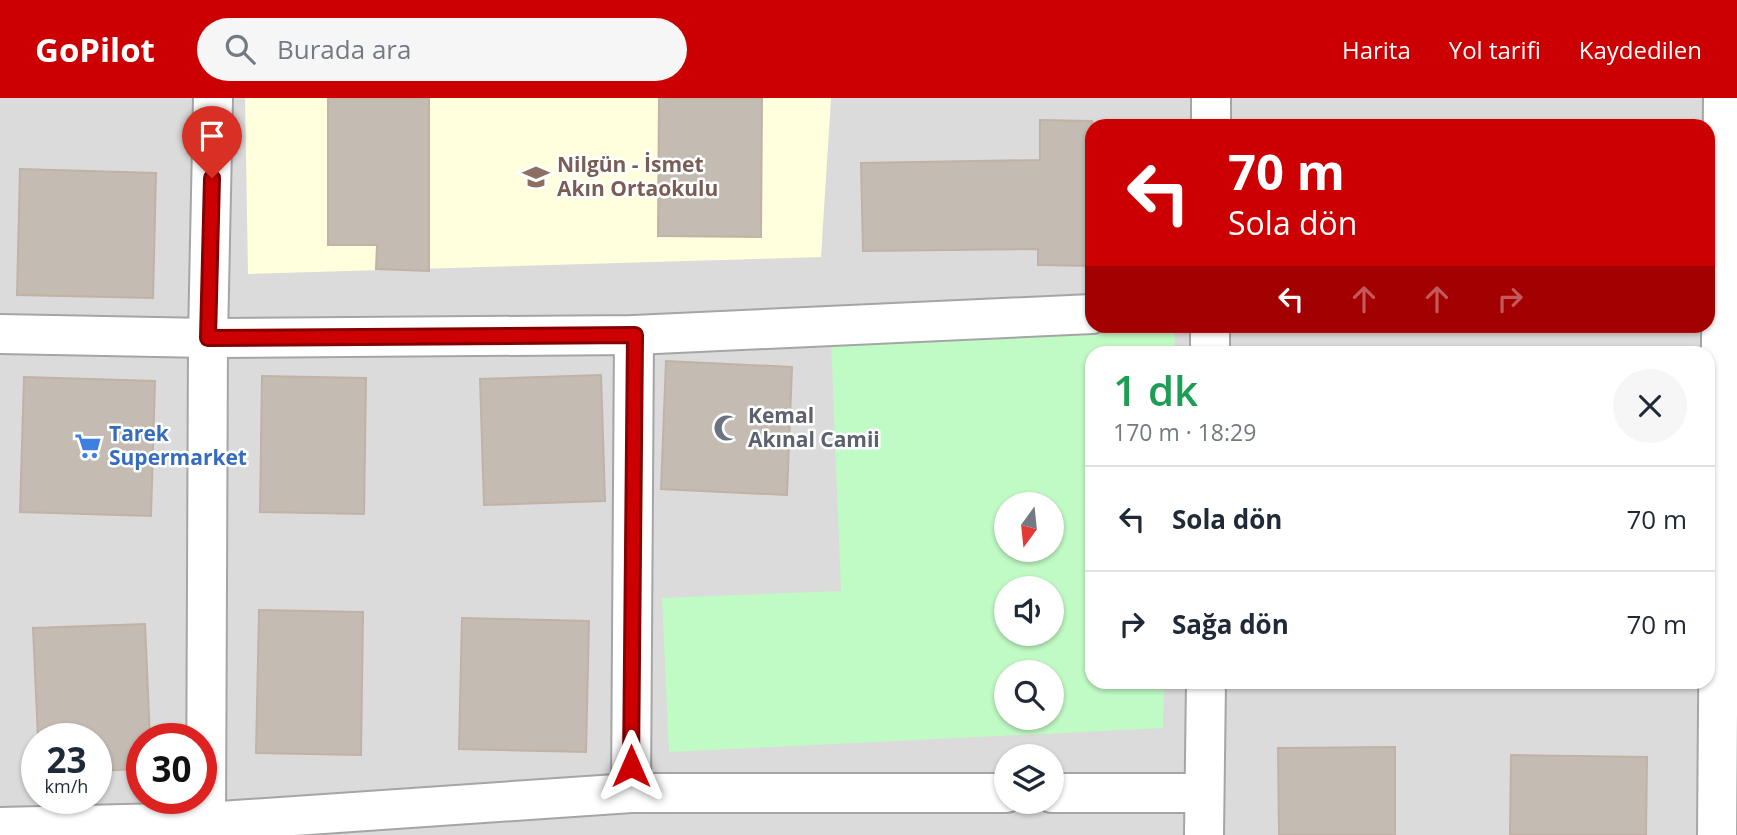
<!DOCTYPE html>
<html lang="tr">
<head>
<meta charset="utf-8">
<style>
  :root { --surface:#fff; --page:#f6f6f7; --text:#1f2937; --muted:#747a83; --line:#e0e1e3; --accent:#cc0002 }
  body { margin:0; font-family:"Open Sans",sans-serif; background:var(--page); color:var(--text); height:100vh; display:flex; flex-direction:column; font-size:26px; white-space:nowrap }
  * { box-sizing:border-box; margin:0 }
  p { font-size:23px; color:var(--muted) }
  .icon { flex:none; width:38px; height:38px; fill:none; stroke:currentColor; stroke-width:2; stroke-linecap:round; stroke-linejoin:round }
  .map { position:relative; flex:1; overflow:hidden }
  .details { position:absolute; left:1085px; top:248px; width:630px; height:343px; display:flex; flex-direction:column; background:var(--surface); border-radius:21px; box-shadow:0 2px 5px #0004 }
  .details>* { flex:none }
  .guide { position:absolute; left:1085px; top:21px; width:630px; height:214px; border-radius:21px; box-shadow:0 2px 5px #0004; background:#cc0002; color:#fff; overflow:hidden }
  .needle { width:46px; rotate:195deg }
  .controls { position:absolute; left:994px; top:394px; display:grid; gap:14px }
  .controls a { display:grid; place-items:center; width:70px; height:70px; border-radius:50%; background:var(--surface); box-shadow:0 2px 5px #0004; font-size:35px }
  .speed { position:absolute; left:21px; top:625px; display:flex; gap:14px; font-size:35px; font-weight:700; text-align:center }
  .speed>* { display:grid; place-content:center; width:91px; height:91px; border-radius:50%; background:var(--surface); box-shadow:0 2px 5px #0004; line-height:1 }
  .speed small { font-size:18px; font-weight:400 }
  .speed .limit { border:10px solid #d22; background:#fff; color:#111 }
  .pin { position:absolute; display:grid; place-items:center; width:60px; height:60px; color:#fff; margin:-72px -30px; border-radius:50% 50% 50% 0; rotate:-45deg; box-shadow:0 0 7px #0007 }
  .pin .icon { rotate:45deg }
  .me { position:absolute; width:77px; margin:-38px; rotate:0deg; stroke-linejoin:round; filter:drop-shadow(0 0 5px #0008) }
  .turn { display:flex; align-items:center; gap:24px; height:147px; padding:0 28px; font-size:32px }
  .turn .icon { width:91px; height:91px; stroke-width:2.5 }
  .turn b { display:block; font-size:49px; line-height:60px }
  .lanes { display:flex; align-items:center; height:66px; padding:0 28px; background:#0003; justify-content:center; gap:35px; direction:ltr }
  .lanes .off { opacity:.35 }
  .round { display:grid; place-items:center; flex:none; width:74px; height:74px; border-radius:37px; background:var(--page) }
  .headline { display:flex; align-items:center; justify-content:space-between; height:119px; padding:0 28px }
  h1 { font-size:42px; font-weight:600; line-height:52px; color:#1e9e55 }
  ul { padding:0; list-style:none }
  li { display:flex; align-items:center; gap:21px; height:105px; padding:0 28px; border-top:2px solid var(--line) }
  li div { flex:1 }
  li b { display:block; font-size:26px }
  li em { font-style:normal }
  header { display:flex; align-items:center; gap:42px; box-sizing:border-box; height:98px; padding:0 35px; background:var(--accent); color:#fff }
  header strong { font-size:33px }
  nav { display:flex; gap:38px; margin-inline-start:auto; font-size:24px }
  .search { width:490px; height:63px; background:var(--page); display:flex; align-items:center; gap:18px; box-sizing:border-box; padding:0 24px; border-radius:38px; color:var(--muted); font-size:26px }
  .map>svg:first-child { display:block }
</style>
</head>
<body>
<header>
<strong>GoPilot</strong>
<div class="search"><svg class="icon" aria-label="search" viewBox="0 0 24 24"><circle cx="10" cy="10" r="6"/><path d="M15 15l6 6"/></svg>Burada ara</div>
<nav><a>Harita</a><a>Yol tarifi</a><a>Kaydedilen</a></nav>
</header>
<div class="map">
<svg width="1737" height="737" viewBox="0 0 1737 737">
  <rect width="100%" height="100%" fill="#efebe4"/>
  <path fill="#dcdbdb" fill-rule="evenodd" d="M 0,0 L 1737,0 L 1737,737 L 0,737 ZM 1092,28 L 1708,28 L 1708,228 L 1092,228 ZM 1092,256 L 1708,256 L 1708,584 L 1092,584 ZM 1006,406 L 1052,406 L 1052,452 L 1006,452 ZM 1006,490 L 1052,490 L 1052,536 L 1006,536 ZM 1006,574 L 1052,574 L 1052,620 L 1006,620 ZM 37,640 L 96,640 L 96,700 L 37,700 ZM 142,640 L 201,640 L 201,700 L 142,700 ZM 1006,658 L 1052,658 L 1052,704 L 1006,704 Z"/>
  <path fill="#ffd" d="M 245,0 L 831,0 L 821,159 L 248,176 Z"/>
  <path fill="#c0fac4" fill-rule="evenodd" d="M 1175,234 L 1174,255 L 1092,256 L 1092,584 L 1164,585 L 1163,630 L 669,654 L 662,500 L 841,493 L 831,241 ZM 1006,406 L 1052,406 L 1052,452 L 1006,452 ZM 1006,490 L 1052,490 L 1052,536 L 1006,536 ZM 1006,574 L 1052,574 L 1052,620 L 1006,620 Z"/>
  <g fill="#c4bbb3" stroke="#c1b2a6" stroke-width="2">
    <path d="M 328,0 L 429,0 L 429,173 L 376,171 L 377,147 L 328,147 Z"/>
    <path d="M 659,0 L 762,0 L 761,139 L 658,138 Z"/>
    <path d="M 1040,22 L 1092,23 L 1092,168 L 1038,167 L 1038,151 L 863,153 L 861,65 L 1040,62 Z"/>
    <path d="M 20,71 L 156,75 L 153,200 L 17,197 Z"/>
    <path d="M 666,263 L 792,269 L 787,397 L 661,391 Z"/>
    <path d="M 601,277 L 605,403 L 484,407 L 480,281 Z"/>
    <path d="M 262,278 L 366,280 L 364,416 L 260,414 Z"/>
    <path d="M 24,279 L 155,283 L 151,418 L 20,414 Z"/>
    <path d="M 259,512 L 363,514 L 361,657 L 256,655 Z"/>
    <path d="M 462,520 L 589,523 L 586,654 L 459,651 Z"/>
    <path d="M 145,526 L 150,640 L 142,640 L 142,671 L 96,673 L 96,640 L 38,640 L 33,530 Z"/>
    <path d="M 1395,649 L 1395,737 L 1279,737 L 1278,650 Z"/>
    <path d="M 1511,657 L 1647,659 L 1646,737 L 1510,737 Z"/>
  </g>
  <g fill="none" stroke-linecap="round" stroke-linejoin="round">
    <g stroke="#a5a5a5" stroke-width="42">
      <g id="street">
        <path d="M 1211,28 L 1211,0"/>
        <path d="M 0,236 L 208,240 L 634,237 L 1092,216"/>
        <path d="M 1210,256 L 1210,228"/>
        <path d="M 631,695 L 634,237"/>
        <path d="M 1052,695 L 1204,695"/>
        <path d="M 206,724 L 208,240 L 213,0"/>
        <path d="M 0,729 L 206,724 L 631,695 L 1006,695"/>
        <path d="M 1204,737 L 1206,584"/>
        <path d="M 1717,737 L 1723,0"/>
      </g>
    </g>
    <use href="#street" stroke="#fff" stroke-width="38"/>
  </g>
  <g fill="none" stroke-linecap="round" stroke-linejoin="round">
    <g stroke="#850001" stroke-width="18">
      <path id="route" d="M 212,80 L 208,240 L 635,237 L 631,668"/>
    </g>
    <use href="#route" stroke="#cc0002" stroke-width="12"/>
  </g>
  <defs>
    <g id="school-bare" transform="scale(2.1)"><path d="M0-5L7-2L0 1L-7-2ZM-4 1L0 2.5L4 1V4Q0 6-4 4Z" fill="#8d6e63" stroke="#fff" stroke-width="2.5" paint-order="stroke"/></g>
    <g id="mosque-bare" transform="scale(2.1)"><path d="M3.5-4.9A6 6 0 1 0 3.5 4.9A5 5 0 1 1 3.5-4.9Z" fill="#6b7280" stroke="#fff" stroke-width="2.5" paint-order="stroke"/></g>
    <g id="supermarket-bare" transform="scale(2.1)"><path d="M-6-5.5h2.5l.6 2H6L4.5 2H-2.5L-4.4-4H-6ZM-1.5 3.2a1.3 1.3 0 1 0 .1 0ZM3 3.2a1.3 1.3 0 1 0 .1 0Z" fill="#3f7fe0" stroke="#fff" stroke-width="2.5" paint-order="stroke"/></g>
  </defs>
  <g fill-rule="evenodd">
    <use href="#school-bare" x="536" y="79"/>
    <use href="#mosque-bare" x="727" y="330"/>
    <use href="#supermarket-bare" x="88" y="348"/>
  </g>
  <g text-anchor="middle" stroke-width="5" stroke-linejoin="round" paint-order="stroke">
    <g font-size="21" font-weight="bold" fill="#785e54" stroke="#fff" text-anchor="start">
      <text x="557" y="74">Nilgün - İsmet<tspan x="557" dy="24">Akın Ortaokulu</tspan></text>
    </g>
    <g font-size="21" font-weight="bold" fill="#5b616d" stroke="#fff" text-anchor="start">
      <text x="748" y="325">Kemal<tspan x="748" dy="24">Akınal Camii</tspan></text>
    </g>
    <g font-size="21" font-weight="bold" fill="#366cbe" stroke="#fff" text-anchor="start">
      <text x="109" y="343">Tarek<tspan x="109" dy="24">Supermarket</tspan></text>
    </g>
  </g>
</svg>
<div class="controls">
<a><svg class="needle" viewBox="-14 -14 28 28"><path d="M0-13l5 13h-10z" fill="#e53935"/><path d="M0 13l5-13h-10z" fill="#747a83"/></svg></a>
<a><svg class="icon" aria-label="sound" viewBox="0 0 24 24"><path d="M4 9h4l5-4v14l-5-4H4zM17 9q2 3 0 6"/></svg></a>
<a><svg class="icon" aria-label="search" viewBox="0 0 24 24"><circle cx="10" cy="10" r="6"/><path d="M15 15l6 6"/></svg></a>
<a><svg class="icon" aria-label="layers" viewBox="0 0 24 24"><path d="M12 4l9 5-9 5-9-5zM3 14l9 5 9-5"/></svg></a>
</div>
<div class="speed"><div>23<small>km/h</small></div><div class="limit">30</div></div>
<div class="pin" style="left:212px;top:80px;background:#d93025"><svg class="icon" aria-label="arrive" viewBox="0 0 24 24"><path d="M6 21V4h12l-3 4 3 4H6"/></svg></div>
<svg class="me" style="left:631px;top:668px" viewBox="-20 -20 40 40"><path d="M0-17L14 15 0 8-14 15z" fill="#cc0002" stroke="#fff" stroke-width="4"/></svg>
<div class="guide">
<div class="turn"><svg class="icon" aria-label="left" viewBox="0 0 24 24"><path d="M17 20v-9H6M10 6l-5 5 5 5"/></svg><div><b>70 m</b>Sola dön</div></div>
<div class="lanes"><svg class="icon" aria-label="left" viewBox="0 0 24 24"><path d="M17 20v-9H6M10 6l-5 5 5 5"/></svg><svg class="icon off" aria-label="ahead" viewBox="0 0 24 24"><path d="M12 20V5M6 11l6-6 6 6"/></svg><svg class="icon off" aria-label="ahead" viewBox="0 0 24 24"><path d="M12 20V5M6 11l6-6 6 6"/></svg><svg class="icon off" aria-label="right" viewBox="0 0 24 24"><path d="M7 20v-9h11M14 6l5 5-5 5"/></svg></div>
</div>
<section class="details">
<div class="headline"><div><h1>1 dk</h1><p>170 m · 18:29</p></div><a class="round"><svg class="icon" aria-label="close" viewBox="0 0 24 24"><path d="M6 6l12 12M18 6L6 18"/></svg></a></div>
<ul>
<li><svg class="icon" aria-label="left" viewBox="0 0 24 24"><path d="M17 20v-9H6M10 6l-5 5 5 5"/></svg><div><b>Sola dön</b></div><em>70 m</em></li>
<li><svg class="icon" aria-label="right" viewBox="0 0 24 24"><path d="M7 20v-9h11M14 6l5 5-5 5"/></svg><div><b>Sağa dön</b></div><em>70 m</em></li>
</ul>
</section>
</div>
</body>
</html>
